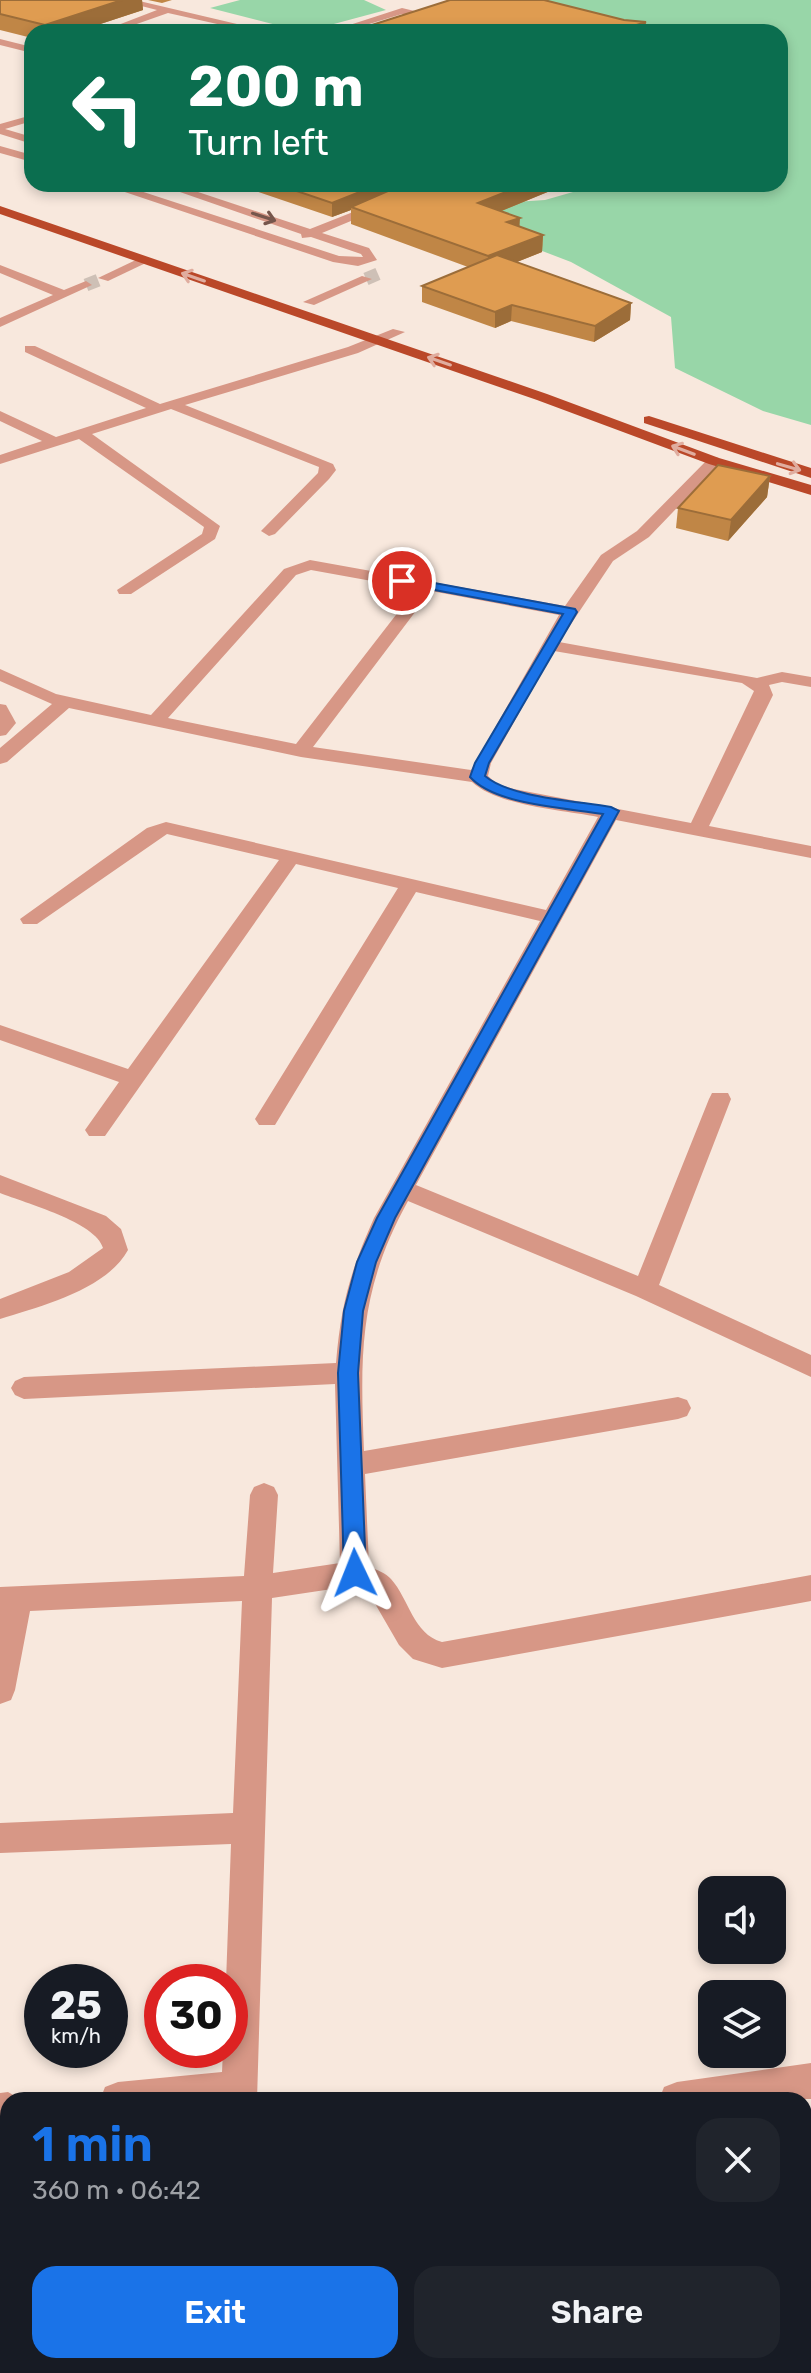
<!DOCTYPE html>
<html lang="en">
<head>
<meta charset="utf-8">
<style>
  :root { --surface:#171b24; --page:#20242c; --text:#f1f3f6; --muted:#9ea1a6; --accent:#1a73e8 }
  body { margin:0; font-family:Rubik,sans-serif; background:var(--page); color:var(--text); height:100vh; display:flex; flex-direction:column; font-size:30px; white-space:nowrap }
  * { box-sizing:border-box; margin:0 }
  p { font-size:26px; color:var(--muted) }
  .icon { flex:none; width:44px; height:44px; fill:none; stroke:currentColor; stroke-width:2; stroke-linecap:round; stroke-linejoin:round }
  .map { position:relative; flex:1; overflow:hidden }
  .sheet { position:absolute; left:0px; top:2092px; width:812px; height:282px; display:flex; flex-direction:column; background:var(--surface); border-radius:24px 24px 0 0; box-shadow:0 4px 12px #0003 }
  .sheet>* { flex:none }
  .banner { position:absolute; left:24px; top:24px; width:764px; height:168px; border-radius:24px; box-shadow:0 4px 12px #0003; background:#0b6e4f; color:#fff; overflow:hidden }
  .buttons { position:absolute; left:698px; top:1876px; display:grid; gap:16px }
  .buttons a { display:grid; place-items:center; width:88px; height:88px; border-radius:16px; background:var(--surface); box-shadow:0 4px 12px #0003; font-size:40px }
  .speed { position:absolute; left:24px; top:1964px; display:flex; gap:16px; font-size:40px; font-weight:700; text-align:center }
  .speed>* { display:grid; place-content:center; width:104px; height:104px; border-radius:50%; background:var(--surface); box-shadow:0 4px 12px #0003; line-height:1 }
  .speed small { font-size:20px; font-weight:400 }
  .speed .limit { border:12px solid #d22; background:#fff; color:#111 }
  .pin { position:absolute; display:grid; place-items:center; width:68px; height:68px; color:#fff; margin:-34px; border:4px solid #fff; border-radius:50%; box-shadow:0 2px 8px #0007 }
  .me { position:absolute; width:88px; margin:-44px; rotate:358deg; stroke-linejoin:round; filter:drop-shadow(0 0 6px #0008) }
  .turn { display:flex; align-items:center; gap:28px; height:168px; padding:0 32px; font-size:36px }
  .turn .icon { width:104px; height:104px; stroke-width:2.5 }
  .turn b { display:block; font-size:56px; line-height:68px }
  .round { display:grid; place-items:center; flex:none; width:84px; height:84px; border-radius:24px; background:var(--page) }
  .headline { display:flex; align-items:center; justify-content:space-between; height:136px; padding:0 32px }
  h1 { font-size:48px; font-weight:600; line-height:60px; color:var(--accent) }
  .cta { display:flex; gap:16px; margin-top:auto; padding:16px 32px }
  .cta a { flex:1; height:92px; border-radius:24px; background:var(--accent); color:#fff; font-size:32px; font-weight:600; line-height:92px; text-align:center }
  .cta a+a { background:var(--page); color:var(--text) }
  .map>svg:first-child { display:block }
</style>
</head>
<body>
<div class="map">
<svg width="811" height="2373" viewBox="0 0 811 2373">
  <rect width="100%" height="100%" fill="#f8e8dd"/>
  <g fill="#98d6a8">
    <path d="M 240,0 L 364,0 L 386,10 L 304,32 L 210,8 Z"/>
    <path d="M 517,0 L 811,0 L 811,425 L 763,411 L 675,368 L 671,317 L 571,262 L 524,244 L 472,214 L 515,202 L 545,200 L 601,184 L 780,184 L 780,32 L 657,32 L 626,21 Z"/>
  </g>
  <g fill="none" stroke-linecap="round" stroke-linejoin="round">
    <g stroke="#cec0b6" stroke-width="13" stroke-dasharray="13 7" stroke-linecap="butt">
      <path d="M 366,279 L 380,273"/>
      <path d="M 86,285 L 104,278"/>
    </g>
    <g fill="#d79786" fill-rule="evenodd">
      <path d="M 118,0 L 135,0 L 271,32 L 253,32 L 168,13 L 114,32 L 100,32 L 157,10 Z"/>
      <path d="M 402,8 L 427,14 L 376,32 L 361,32 L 410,15 L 402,14 L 343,32 L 328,32 Z"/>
      <path d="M 0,39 L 32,47 L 32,53 L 0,45 Z"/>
      <path d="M 32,115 L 32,121 L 5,129 L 32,137 L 32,144 L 0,134 L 0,124 Z"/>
      <path d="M 0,146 L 32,155 L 32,162 L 0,153 Z"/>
      <path d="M 101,184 L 119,184 L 339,256 L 363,257 L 361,254 L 311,237 L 302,238 L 301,234 L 157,184 L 174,184 L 310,229 L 424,184 L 440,184 L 322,233 L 369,248 L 377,260 L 358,266 L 333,262 Z"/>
      <path d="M 140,258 L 150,261 L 108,281 L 98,278 Z"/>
      <path d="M 0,265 L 64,290 L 86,281 L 92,285 L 0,327 L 0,318 L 53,295 L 0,273 Z"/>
      <path d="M 362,276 L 372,279 L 314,305 L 303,302 Z"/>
      <path d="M 393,329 L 405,332 L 358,353 L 185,405 L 333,464 L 336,470 L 329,479 L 275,534 L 269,536 L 261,531 L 318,473 L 319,467 L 171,409 L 92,434 L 220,526 L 215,539 L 131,594 L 119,594 L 117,590 L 202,534 L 204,527 L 79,439 L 0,464 L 0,455 L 42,441 L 0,421 L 0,411 L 56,437 L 146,408 L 25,352 L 25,346 L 35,346 L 160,404 L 348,347 Z"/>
      <path d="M 714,457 L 719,458 L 719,464 L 649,537 L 613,561 L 559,642 L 757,678 L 782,672 L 811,677 L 811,687 L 782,682 L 769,685 L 773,695 L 709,826 L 811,846 L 811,858 L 616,820 L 416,1185 L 638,1276 L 709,1099 L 712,1093 L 728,1093 L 731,1099 L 659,1285 L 811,1355 L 811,1377 L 636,1296 L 408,1201 C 359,1290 360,1353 364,1451 L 678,1397 L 687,1400 L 691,1408 L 687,1416 L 678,1419 L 365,1474 L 369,1566 C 376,1570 386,1573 391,1579 C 409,1599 413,1634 442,1642 L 811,1575 L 811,1601 L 442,1668 L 413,1659 L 399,1645 L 370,1595 L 352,1586 L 272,1598 L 257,2100 L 100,2100 L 105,2087 L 118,2082 L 222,2072 L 223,2050 L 230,2050 L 230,1982 L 226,1982 L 231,1844 L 0,1853 L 0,1823 L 233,1813 L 242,1601 L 30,1611 L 15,1690 L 11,1700 L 0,1704 L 0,1587 L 244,1576 L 250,1495 L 254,1487 L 264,1483 L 274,1487 L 278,1495 L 273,1573 L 340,1563 L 335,1384 L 24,1399 L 15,1395 L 11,1388 L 15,1381 L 24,1377 L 336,1363 C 341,1304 350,1272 374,1218 L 540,921 L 416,892 L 275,1125 L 259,1125 L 255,1119 L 398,888 L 296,864 L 105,1136 L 89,1136 L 85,1130 L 119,1082 L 0,1040 L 0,1025 L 128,1069 L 279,860 L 167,834 L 37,924 L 23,924 L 20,919 L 147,828 L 166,822 L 546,910 L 598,817 C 562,810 498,806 472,782 L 301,757 L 69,708 L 7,762 L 0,764 L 0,748 L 52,704 L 0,681 L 0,669 L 56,694 L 151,715 L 284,569 L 310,560 L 565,606 L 601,555 L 637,531 L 709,458 ZM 311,570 L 416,589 L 296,744 L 168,718 L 296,575 ZM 431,591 L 559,615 L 471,770 L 313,747 ZM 554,651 L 742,683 L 754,691 L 691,823 L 514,789 L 497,784 L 488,776 L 491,763 Z"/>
      <path d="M 0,704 L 6,705 L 16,723 L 6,735 L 0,736 Z"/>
      <path d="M 0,1175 L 106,1216 L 121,1229 L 128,1250 C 106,1290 41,1306 0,1319 L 0,1299 L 69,1272 L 103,1248 C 96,1222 25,1203 0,1193 Z"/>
      <path d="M 811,2063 L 811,2099 L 659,2100 L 664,2087 L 677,2082 Z"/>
      <path d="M 8,2092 L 22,2100 L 8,2100 L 8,2128 L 0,2129 L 0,2093 Z"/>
      <path d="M 8,2304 L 8,2347 L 0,2350 L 0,2307 Z"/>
      <rect x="218" y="2366" width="38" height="7"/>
      <path d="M 736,2366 L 774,2366 L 775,2373 L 737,2373 Z"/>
    </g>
    <g fill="#ba4829" fill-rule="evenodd">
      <path d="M 0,206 L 547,394 L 719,458 L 811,485 L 811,495 L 709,464 L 537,400 L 0,214 Z"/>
      <path d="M 649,416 L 811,468 L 811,478 L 644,423 L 644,417 Z"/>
    </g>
  </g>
  <g fill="#c08646">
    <path d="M 0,0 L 142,0 L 143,10 L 76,32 L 32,32 L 32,38 L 0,30 Z"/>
    <path d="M 148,0 L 172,0 L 162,3 Z"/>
    <path d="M 235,184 L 567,184 L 501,211 L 519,227 L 543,235 L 542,252 L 517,262 L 631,303 L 630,320 L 594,342 L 511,321 L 495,328 L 422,302 L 422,286 L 468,267 L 351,224 L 351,210 L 332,217 Z"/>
    <path d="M 770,476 L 767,497 L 728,541 L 676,528 L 678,508 Z"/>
  </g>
  <g fill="#9c6d39">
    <path d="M 122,0 L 142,0 L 143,10 L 76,32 L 46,32 L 45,25 Z"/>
    <path d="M 646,22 L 645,32 L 624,32 L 624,29 Z"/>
    <path d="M 380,184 L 416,184 L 351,207 L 351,210 L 332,217 L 332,203 Z"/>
    <path d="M 526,184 L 567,184 L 477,221 L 478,203 Z"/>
    <path d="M 520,218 L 519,235 L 507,222 Z"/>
    <path d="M 543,235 L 542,252 L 487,274 L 488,256 Z"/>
    <path d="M 631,303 L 630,320 L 594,342 L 595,326 Z"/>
    <path d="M 512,305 L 511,321 L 495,328 L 495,312 Z"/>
    <path d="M 770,476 L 767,497 L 728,541 L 731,520 Z"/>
  </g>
  <g fill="#df9c51" stroke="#9c6d39" stroke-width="2">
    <path d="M 0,0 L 122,0 L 45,25 L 0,14 Z"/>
    <path d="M 450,0 L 544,0 L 624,20 L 646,22 L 624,29 L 636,32 L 350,32 Z"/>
    <path d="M 276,184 L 380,184 L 332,203 Z"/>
    <path d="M 404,184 L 526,184 L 478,203 L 520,218 L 507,222 L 543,235 L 488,256 L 351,207 Z"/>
    <path d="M 497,255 L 631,303 L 595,326 L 512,305 L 495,312 L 422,286 Z"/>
    <path d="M 718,465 L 770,476 L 731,520 L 678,508 Z"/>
  </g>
  <defs><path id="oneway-shaft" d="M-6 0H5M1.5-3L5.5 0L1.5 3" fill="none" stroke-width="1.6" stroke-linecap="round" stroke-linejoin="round" transform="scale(2)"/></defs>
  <use stroke="#76564c" href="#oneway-shaft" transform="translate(264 217) rotate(18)"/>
  <g stroke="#e0ad9f">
    <use href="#oneway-shaft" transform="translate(193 277) rotate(-161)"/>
    <use href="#oneway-shaft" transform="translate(439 361) rotate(-161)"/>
    <use href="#oneway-shaft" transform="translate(683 450) rotate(-159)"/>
    <use href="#oneway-shaft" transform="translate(789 467) rotate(16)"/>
  </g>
  <path fill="#1a73e8" stroke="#114b97" stroke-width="2" d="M 402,577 L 575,609 L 577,612 L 489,763 L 485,776 C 511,798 577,801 611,807 L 619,811 L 395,1218 L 376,1262 L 363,1311 L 358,1373 L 366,1573 L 363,1580 L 355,1583 L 347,1580 L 344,1573 L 338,1373 L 344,1311 L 357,1262 L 377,1218 L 603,814 C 566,808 495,805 470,777 L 475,763 L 563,614 L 397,583 L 396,581 Z"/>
</svg>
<div class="buttons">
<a><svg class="icon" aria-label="sound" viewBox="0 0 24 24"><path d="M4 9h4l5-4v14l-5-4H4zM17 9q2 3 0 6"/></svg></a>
<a><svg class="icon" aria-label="layers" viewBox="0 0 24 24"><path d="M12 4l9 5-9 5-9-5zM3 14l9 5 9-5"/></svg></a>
</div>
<div class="speed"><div>25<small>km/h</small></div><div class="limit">30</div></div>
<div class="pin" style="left:402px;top:581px;background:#d93025"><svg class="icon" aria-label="arrive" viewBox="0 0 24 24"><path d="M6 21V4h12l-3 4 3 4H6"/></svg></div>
<svg class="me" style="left:355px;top:1573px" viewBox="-20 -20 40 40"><path d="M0-17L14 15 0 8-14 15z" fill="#1a73e8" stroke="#fff" stroke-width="4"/></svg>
<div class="banner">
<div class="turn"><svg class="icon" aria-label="left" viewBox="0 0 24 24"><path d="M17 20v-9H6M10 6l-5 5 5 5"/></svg><div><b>200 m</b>Turn left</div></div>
</div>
<section class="sheet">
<div class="headline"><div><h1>1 min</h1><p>360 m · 06:42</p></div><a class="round"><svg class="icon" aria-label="close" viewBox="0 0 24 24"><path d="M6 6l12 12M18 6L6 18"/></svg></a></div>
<div class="cta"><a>Exit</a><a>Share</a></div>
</section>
</div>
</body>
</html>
